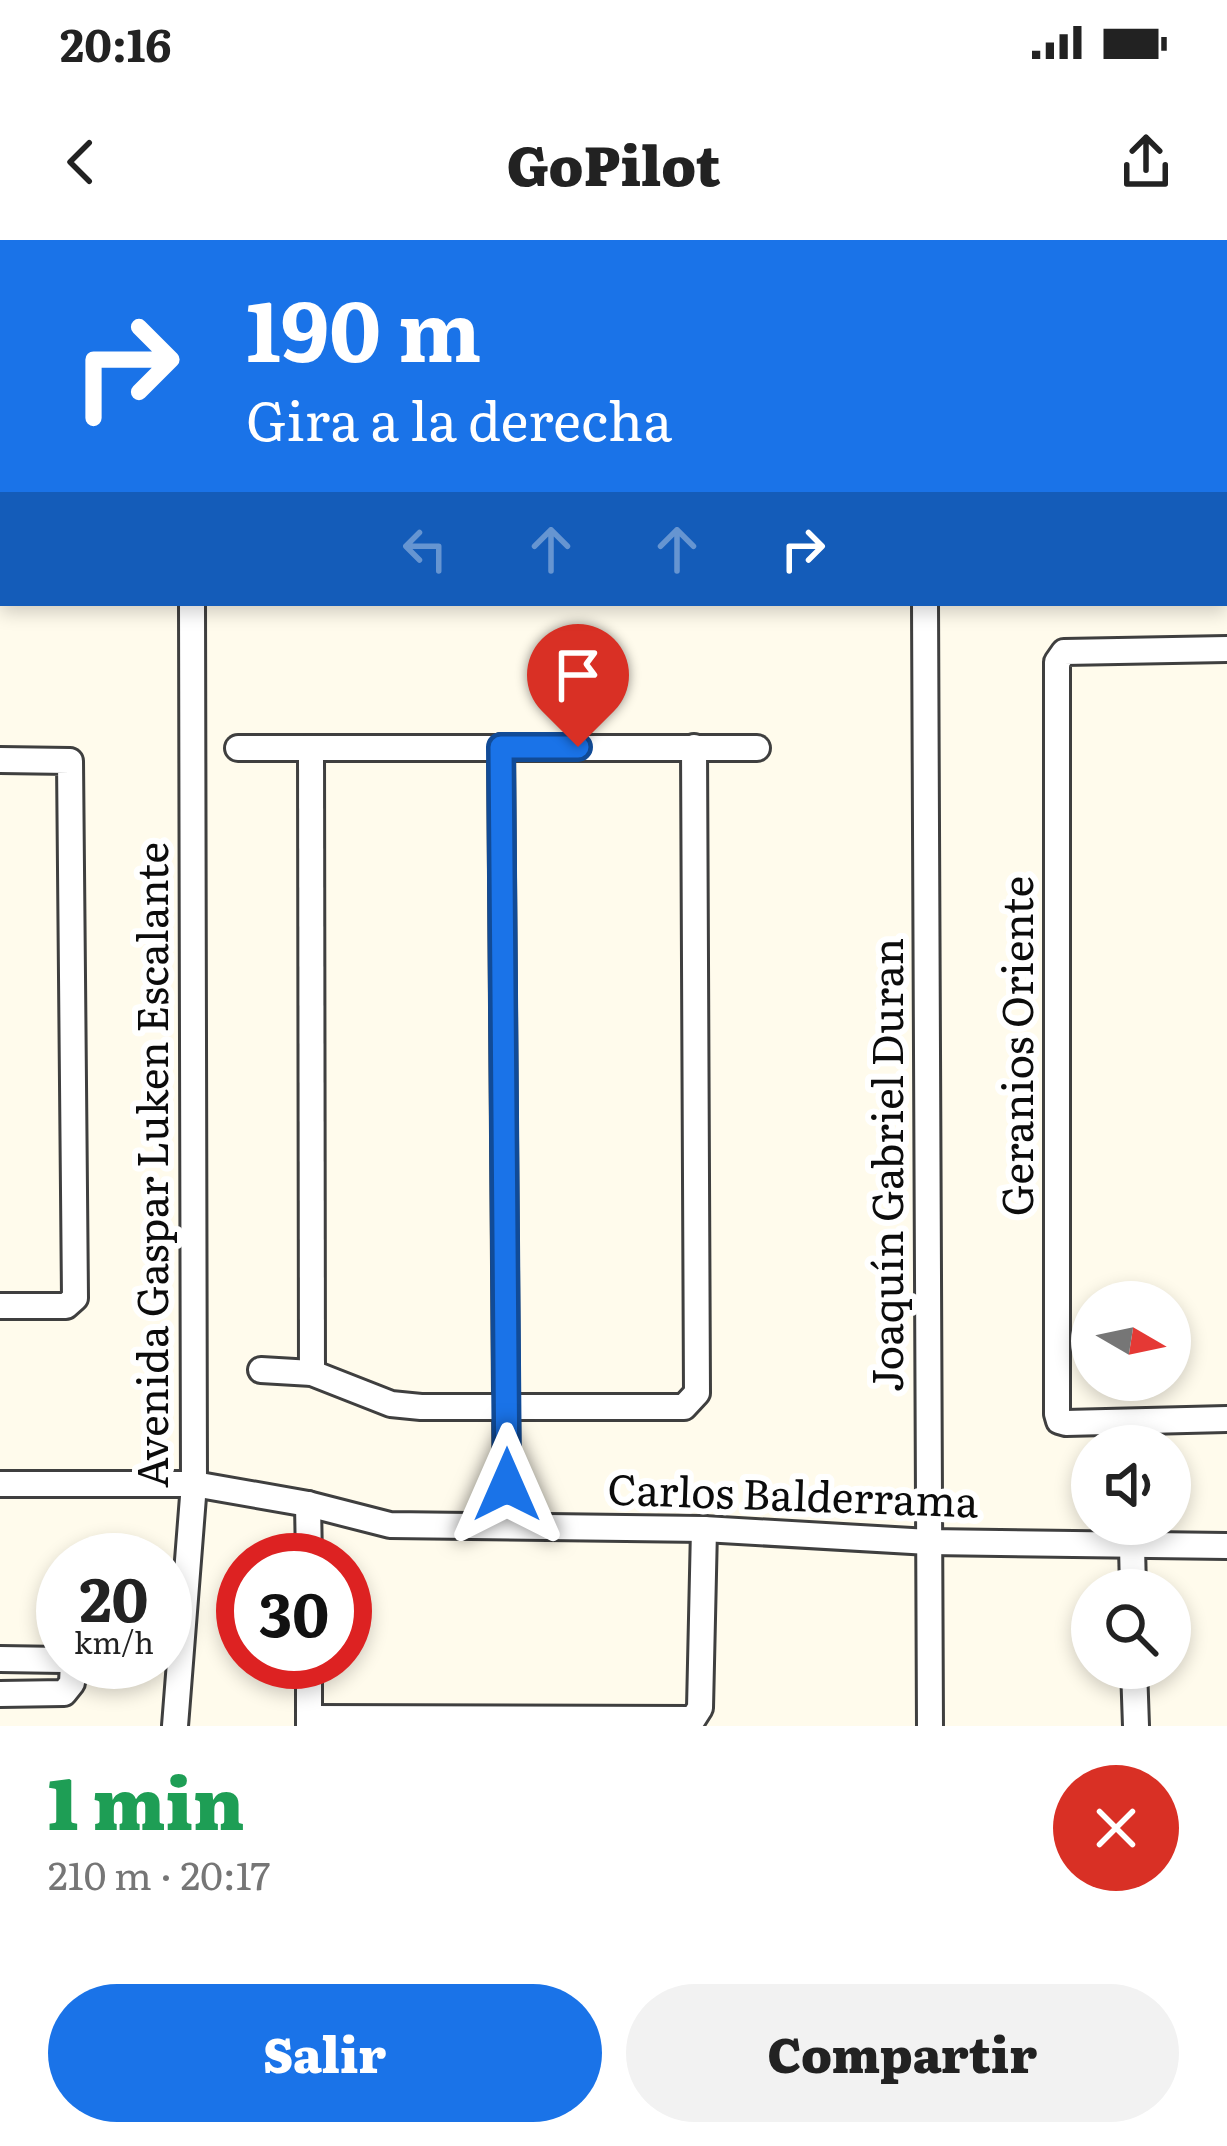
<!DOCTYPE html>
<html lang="es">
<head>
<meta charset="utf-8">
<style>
  :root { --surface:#fff; --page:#f2f2f2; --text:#222; --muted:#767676; --accent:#1a73e8 }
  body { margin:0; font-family:Literata,serif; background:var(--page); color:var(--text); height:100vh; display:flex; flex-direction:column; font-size:45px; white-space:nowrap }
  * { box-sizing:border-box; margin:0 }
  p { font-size:39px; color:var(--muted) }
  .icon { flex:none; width:66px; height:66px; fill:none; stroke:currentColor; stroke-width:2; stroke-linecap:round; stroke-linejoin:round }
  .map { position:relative; height:1486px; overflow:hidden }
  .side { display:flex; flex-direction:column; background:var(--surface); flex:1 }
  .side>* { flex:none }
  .hud { position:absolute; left:0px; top:0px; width:1227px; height:366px; box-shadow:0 6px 18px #0003; background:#1a73e8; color:#fff; overflow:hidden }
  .needle { width:78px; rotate:99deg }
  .fabs { position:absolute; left:1071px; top:1041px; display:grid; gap:24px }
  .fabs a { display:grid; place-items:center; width:120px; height:120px; border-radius:50%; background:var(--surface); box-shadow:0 6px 18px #0003; font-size:60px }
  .speed { position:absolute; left:36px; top:1293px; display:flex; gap:24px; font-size:60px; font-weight:700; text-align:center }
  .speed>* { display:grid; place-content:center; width:156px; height:156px; border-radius:50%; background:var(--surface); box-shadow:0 6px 18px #0003; line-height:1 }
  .speed small { font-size:30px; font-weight:400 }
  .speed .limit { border:18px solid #d22; background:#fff; color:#111 }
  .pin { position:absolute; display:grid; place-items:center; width:102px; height:102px; color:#fff; margin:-123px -51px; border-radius:50% 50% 50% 0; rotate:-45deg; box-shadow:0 0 12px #0007 }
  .pin .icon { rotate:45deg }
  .me { position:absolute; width:132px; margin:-66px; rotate:0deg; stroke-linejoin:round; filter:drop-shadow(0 0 9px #0008) }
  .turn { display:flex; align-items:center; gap:42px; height:252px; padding:0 48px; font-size:54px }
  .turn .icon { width:156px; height:156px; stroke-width:2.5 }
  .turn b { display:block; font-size:84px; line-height:102px }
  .lanes { display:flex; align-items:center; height:114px; padding:0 48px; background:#0003; justify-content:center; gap:60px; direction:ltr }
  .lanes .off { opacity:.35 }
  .round { display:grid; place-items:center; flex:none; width:126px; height:126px; border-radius:63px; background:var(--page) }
  .summary { display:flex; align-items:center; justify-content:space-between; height:204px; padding:0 48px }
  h1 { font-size:72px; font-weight:800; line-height:90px; color:#1e9e55 }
  .cta { display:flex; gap:24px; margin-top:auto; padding:24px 48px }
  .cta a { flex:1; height:138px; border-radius:72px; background:var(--accent); color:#fff; font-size:48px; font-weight:800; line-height:138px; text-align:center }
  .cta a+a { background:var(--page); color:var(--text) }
  .status { display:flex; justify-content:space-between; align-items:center; height:84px; padding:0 60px; background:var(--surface); direction:ltr }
  .status svg { height:33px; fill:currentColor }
  header { display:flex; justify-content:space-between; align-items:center; height:156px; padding:0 48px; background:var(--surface); font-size:54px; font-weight:800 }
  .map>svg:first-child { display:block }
</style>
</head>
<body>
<div class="status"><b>20:16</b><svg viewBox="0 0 49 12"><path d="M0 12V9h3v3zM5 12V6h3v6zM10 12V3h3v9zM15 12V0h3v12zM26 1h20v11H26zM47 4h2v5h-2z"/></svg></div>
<header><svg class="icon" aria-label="back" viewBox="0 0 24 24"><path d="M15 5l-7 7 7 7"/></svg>GoPilot<svg class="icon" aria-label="share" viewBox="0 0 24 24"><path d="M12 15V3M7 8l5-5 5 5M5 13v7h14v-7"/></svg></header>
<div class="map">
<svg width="1227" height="1486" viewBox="0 0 1227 1486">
  <rect width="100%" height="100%" fill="#fffbec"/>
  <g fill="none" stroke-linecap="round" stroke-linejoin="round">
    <g stroke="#3f3f3f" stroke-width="30">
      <g id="street">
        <path d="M 75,0 L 75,3"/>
        <path d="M 188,0 L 188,3"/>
        <path d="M 312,0 L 312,3"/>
        <path d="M 498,0 L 498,3"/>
        <path d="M 923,0 L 923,3"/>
        <path d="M 1056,0 L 1056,3"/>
        <path d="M 690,3 L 690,0"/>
        <path d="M 0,175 L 3,175"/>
        <path d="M 1224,217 L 1227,217"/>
        <path d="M 0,344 L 3,344"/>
        <path d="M 925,363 L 930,1486"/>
        <path d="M 1227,409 L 1064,412 L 1057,422 L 1057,1174 L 1059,1181 L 1066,1183 L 1227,1179"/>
        <path d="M 501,507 L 507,1284"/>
        <path d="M 238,508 L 757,508"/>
        <path d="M 311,508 L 312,1133"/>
        <path d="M 0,520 L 70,521 L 75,1058 L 66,1066 L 0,1066"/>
        <path d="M 261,1130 L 312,1133 L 391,1164 L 421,1167 L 684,1167 L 697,1153 L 694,507"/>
        <path d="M 0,1244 L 194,1244 L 308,1264 L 390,1285 L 704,1289 L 929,1302 L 1227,1306"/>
        <path d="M 308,1264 L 309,1320"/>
        <path d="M 1132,1306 L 1133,1350"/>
        <path d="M 0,1419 L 63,1420"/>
        <path d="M 309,1422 L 309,1486"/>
        <path d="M 1134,1428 L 1136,1486"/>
        <path d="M 0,1454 L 64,1453 L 72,1443 L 73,1422"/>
        <path d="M 309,1478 L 693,1479 L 700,1468 L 704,1289"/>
        <path d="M 175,1486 L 194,1244 L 192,363"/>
      </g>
    </g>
    <use href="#street" stroke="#fff" stroke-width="24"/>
  </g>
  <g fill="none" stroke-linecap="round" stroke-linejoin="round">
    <g stroke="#114b97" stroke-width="30">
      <path id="route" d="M 507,1245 L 501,507 L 578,507"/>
    </g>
    <use href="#route" stroke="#1a73e8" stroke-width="21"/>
  </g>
  <g text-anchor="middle" stroke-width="12" stroke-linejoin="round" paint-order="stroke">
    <g font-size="42" fill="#0c0c0c" stroke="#fff">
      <text transform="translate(1018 806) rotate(-90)" y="15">Geranios Oriente</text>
      <text transform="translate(153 925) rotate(-90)" y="15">Avenida Gaspar Luken Escalante</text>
      <text transform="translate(888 925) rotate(-90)" y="15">Joaquín Gabriel Duran</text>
      <text transform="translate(793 1256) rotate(2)" y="15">Carlos Balderrama</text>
    </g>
  </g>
</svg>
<div class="fabs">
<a><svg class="needle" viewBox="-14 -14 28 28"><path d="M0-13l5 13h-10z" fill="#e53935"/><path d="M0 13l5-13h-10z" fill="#767676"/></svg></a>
<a><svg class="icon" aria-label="sound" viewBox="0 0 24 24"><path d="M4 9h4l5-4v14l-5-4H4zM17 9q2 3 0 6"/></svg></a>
<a><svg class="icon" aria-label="search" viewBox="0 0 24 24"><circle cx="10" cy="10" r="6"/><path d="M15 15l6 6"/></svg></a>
</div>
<div class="speed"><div>20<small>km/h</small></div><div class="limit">30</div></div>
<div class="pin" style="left:578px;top:507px;background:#d93025"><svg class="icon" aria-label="arrive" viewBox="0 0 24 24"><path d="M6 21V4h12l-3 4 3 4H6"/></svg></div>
<svg class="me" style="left:507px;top:1245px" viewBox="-20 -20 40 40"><path d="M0-17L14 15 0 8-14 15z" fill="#1a73e8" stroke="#fff" stroke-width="4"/></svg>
<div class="hud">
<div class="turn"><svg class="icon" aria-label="right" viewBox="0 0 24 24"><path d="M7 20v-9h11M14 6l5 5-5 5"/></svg><div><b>190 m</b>Gira a la derecha</div></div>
<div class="lanes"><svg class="icon off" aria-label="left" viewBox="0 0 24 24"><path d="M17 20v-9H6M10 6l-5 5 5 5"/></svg><svg class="icon off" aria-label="ahead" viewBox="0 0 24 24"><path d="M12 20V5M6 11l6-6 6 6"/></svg><svg class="icon off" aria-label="ahead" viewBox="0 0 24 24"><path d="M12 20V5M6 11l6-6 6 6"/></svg><svg class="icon" aria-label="right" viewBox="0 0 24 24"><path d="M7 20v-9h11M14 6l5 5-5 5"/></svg></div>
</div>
</div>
<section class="side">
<div class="summary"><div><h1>1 min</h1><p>210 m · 20:17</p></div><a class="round" style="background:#d93025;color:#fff"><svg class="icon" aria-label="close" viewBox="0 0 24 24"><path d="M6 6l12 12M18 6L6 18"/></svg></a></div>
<div class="cta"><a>Salir</a><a>Compartir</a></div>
</section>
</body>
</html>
